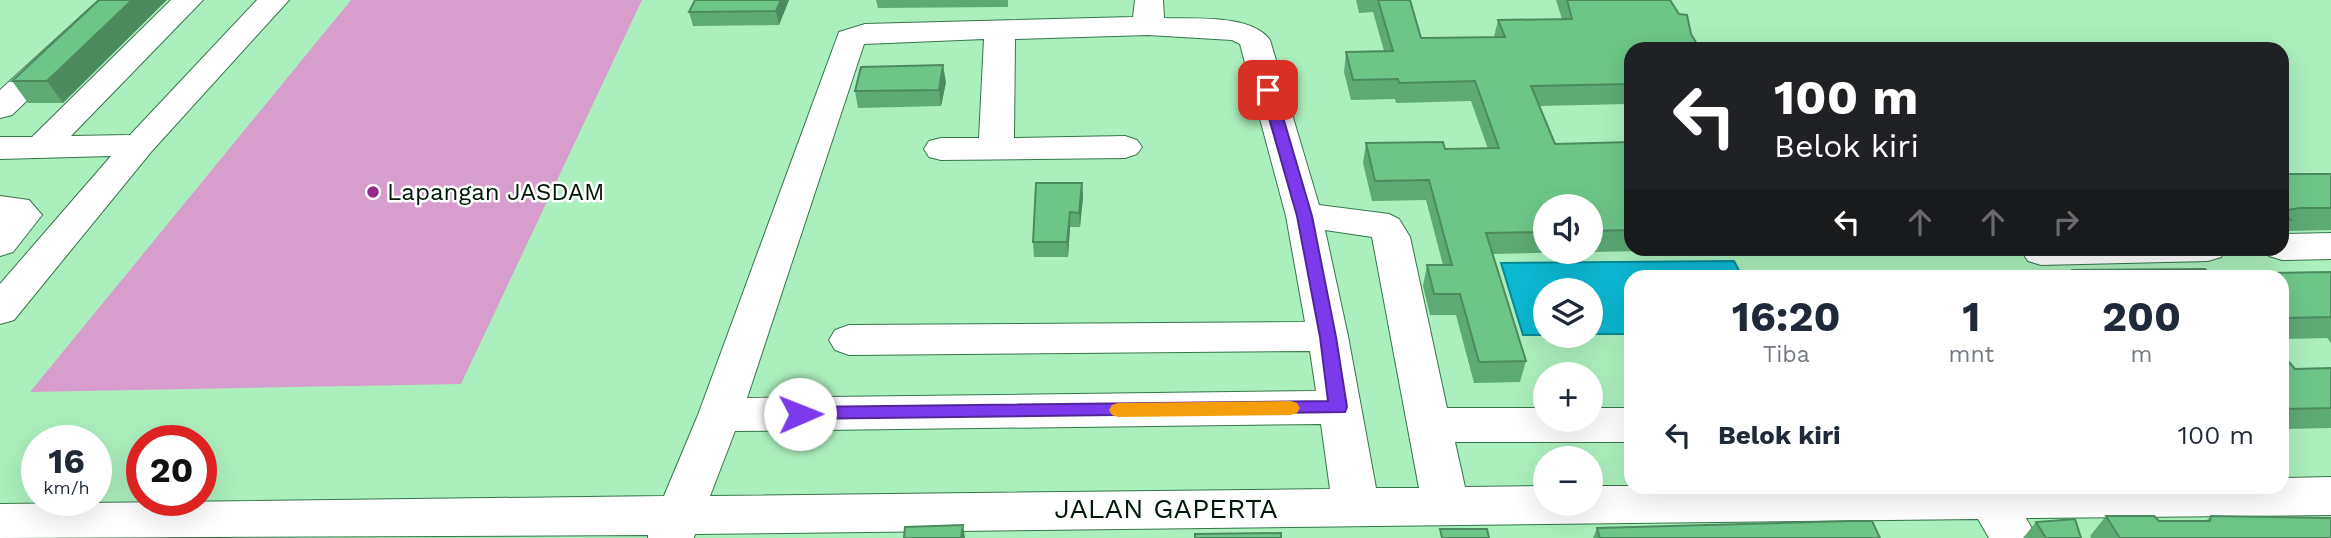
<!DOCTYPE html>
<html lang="id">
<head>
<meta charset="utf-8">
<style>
  :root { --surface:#fff; --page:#f6f6f7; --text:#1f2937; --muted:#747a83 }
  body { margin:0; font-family:"Work Sans",sans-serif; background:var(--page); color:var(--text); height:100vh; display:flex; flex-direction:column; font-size:26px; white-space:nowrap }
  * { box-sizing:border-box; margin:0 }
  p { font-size:23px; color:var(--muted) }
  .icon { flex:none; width:38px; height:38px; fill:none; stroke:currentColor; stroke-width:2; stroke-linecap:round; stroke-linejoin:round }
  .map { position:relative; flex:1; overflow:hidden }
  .details { position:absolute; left:1624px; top:270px; width:665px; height:224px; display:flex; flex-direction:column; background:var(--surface); border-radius:21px; box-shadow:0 7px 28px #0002 }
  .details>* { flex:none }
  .top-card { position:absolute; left:1624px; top:42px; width:665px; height:214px; border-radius:21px; box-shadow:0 7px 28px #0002; background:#202124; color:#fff; overflow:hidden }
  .buttons { position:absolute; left:1533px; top:194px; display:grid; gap:14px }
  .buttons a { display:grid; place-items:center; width:70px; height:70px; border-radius:50%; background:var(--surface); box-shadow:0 7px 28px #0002; font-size:35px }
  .speed { position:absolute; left:21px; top:425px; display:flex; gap:14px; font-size:35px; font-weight:700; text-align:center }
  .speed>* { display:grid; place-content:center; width:91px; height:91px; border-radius:50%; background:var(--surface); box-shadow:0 7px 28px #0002; line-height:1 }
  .speed small { font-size:18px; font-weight:400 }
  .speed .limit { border:10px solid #d22; background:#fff; color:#111 }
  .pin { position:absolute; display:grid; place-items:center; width:60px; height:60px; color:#fff; margin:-30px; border-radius:14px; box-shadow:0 4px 10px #0006 }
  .me { position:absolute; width:77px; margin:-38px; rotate:89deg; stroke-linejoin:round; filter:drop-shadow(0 0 5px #0008) }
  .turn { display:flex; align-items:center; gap:24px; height:147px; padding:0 35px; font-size:32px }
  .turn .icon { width:91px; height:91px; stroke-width:2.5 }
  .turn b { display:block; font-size:49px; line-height:60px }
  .lanes { display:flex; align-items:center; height:66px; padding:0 35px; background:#0003; justify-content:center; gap:35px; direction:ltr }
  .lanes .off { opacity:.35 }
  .eta { display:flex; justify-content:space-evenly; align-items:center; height:119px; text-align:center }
  .eta b { font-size:42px; font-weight:700; line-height:49px }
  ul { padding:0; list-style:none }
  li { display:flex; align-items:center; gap:21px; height:91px; padding:0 35px }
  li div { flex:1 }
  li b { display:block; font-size:26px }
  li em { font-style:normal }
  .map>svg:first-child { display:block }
</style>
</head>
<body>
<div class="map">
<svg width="2331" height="538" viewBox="0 0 2331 538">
  <rect width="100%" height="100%" fill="#acefbe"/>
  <path fill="#d79ecd" d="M 351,0 L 642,0 L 461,384 L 30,392 Z"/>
  <path fill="#0cb8d2" stroke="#088895" stroke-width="2" d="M 1734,261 L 1742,276 L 1631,276 L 1631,334 L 1591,334 L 1591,290 L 1545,290 L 1545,335 L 1523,335 L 1501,263 Z"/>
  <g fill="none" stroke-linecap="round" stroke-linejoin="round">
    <g stroke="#35764b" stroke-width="2">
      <g id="minor">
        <path d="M 99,0 L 131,0 L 12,115 L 0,118 L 0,90 Z"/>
        <path d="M 171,0 L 203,0 L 71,136 L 130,135 L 257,0 L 289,0 L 151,152 L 14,320 L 0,324 L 0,284 L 111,156 L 0,159 L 0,137 L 32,137 Z"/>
        <path d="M 1135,0 L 1163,0 L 1164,18 C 1193,19 1252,14 1270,40 L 1319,205 L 1389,214 L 1399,219 L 1410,237 L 1447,408 L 1545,408 L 1545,420 L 1591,420 L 1591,408 L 1631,408 L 1631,442 L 1455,442 L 1465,487 L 1545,486 L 1545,504 L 1591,504 L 1591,486 L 2282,486 L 2282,478 L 2331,477 L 2331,515 L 2026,518 L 2037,538 L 1989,538 L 1978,519 L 695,534 L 694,538 L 648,538 L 648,535 L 0,538 L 0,504 L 664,496 L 698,415 L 839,32 L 865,24 L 1133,17 ZM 1148,35 L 1232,40 L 1240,44 L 1286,216 L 1305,322 L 849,325 L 835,330 L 829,340 L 835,350 L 849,355 L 1310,351 L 1316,391 L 747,398 L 864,44 L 984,39 L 979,138 L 941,138 L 929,141 L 924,149 L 929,157 L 941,160 L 1125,158 L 1137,154 L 1142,147 L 1137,140 L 1125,136 L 1014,138 L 1015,39 ZM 1325,230 L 1372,237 L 1419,488 L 1376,488 L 1348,336 ZM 1321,424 L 1330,489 L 710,496 L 735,431 Z"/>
        <path d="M 0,196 L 29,200 L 42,215 L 13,252 L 0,256 Z"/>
        <path d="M 2331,233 L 2331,259 L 2282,260 L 2269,256 L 2264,248 L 2282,248 L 2282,234 Z"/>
        <path d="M 2024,248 L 2227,248 L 2221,257 L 2208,261 L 2041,265 L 2028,261 L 2022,252 Z"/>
      </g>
    </g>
    <use href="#minor" fill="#fff" fill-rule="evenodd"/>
  </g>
  <g fill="#5eaa75">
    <path d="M 99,0 L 63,103 L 28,103 L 12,81 Z"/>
    <path d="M 789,0 L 779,25 L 693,26 L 689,12 Z"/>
    <path d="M 876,0 L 1008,0 L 1008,7 L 878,8 Z"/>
    <path d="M 1356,0 L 1410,0 L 1421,38 L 1494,37 L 1498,20 L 1562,19 L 1556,0 L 1670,0 L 1631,49 L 1631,111 L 1627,104 L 1539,106 L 1555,144 L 1631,142 L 1631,248 L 1696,248 L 1696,250 L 1591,252 L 1591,206 L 1545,206 L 1545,252 L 1574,252 L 1492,254 L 1526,361 L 1520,382 L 1474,383 L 1456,315 L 1430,315 L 1423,286 L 1427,265 L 1443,265 L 1426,200 L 1372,201 L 1363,163 L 1366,143 L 1445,149 L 1488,149 L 1471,101 L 1396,103 L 1395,99 L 1351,100 L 1344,72 L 1346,52 L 1384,51 L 1373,12 L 1359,13 Z"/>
    <path d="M 946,82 L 941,106 L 858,108 L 855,91 Z"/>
    <path d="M 2282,174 L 2331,174 L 2331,230 L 2282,231 Z"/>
    <path d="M 1082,183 L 1083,197 L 1080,227 L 1070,227 L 1068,257 L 1034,257 L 1033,242 Z"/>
    <path d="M 2073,270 L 2210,274 L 2331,272 L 2331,343 L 2327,338 L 2282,339 L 2282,276 L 2069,276 Z"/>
    <path d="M 2282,354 L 2295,369 L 2331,368 L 2331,428 L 2282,429 Z"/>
    <path d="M 2106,516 L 2159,521 L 2206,521 L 2211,516 L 2331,538 L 2091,538 L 2090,536 Z"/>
    <path d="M 2036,522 L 2081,538 L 2023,538 Z"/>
    <path d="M 1597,528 L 1880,538 L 1593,538 Z"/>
  </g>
  <g fill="#4c8b5f">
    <path d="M 132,0 L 167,0 L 63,103 L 47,81 Z"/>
    <path d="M 781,0 L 789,0 L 779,25 L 776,11 Z"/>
    <path d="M 943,65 L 946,82 L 941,106 L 939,90 Z"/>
    <path d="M 1082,183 L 1083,197 L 1080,227 L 1079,213 Z"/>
    <path d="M 1070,212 L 1070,227 L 1068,257 L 1067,242 Z"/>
    <path d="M 963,525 L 965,538 L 961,538 Z"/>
  </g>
  <g fill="#6dc688" stroke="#4c8b5f" stroke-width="2">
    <path d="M 99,0 L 132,0 L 47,81 L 12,81 Z"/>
    <path d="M 695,0 L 781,0 L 776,11 L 689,12 Z"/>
    <path d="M 1378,0 L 1410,0 L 1421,38 L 1505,37 L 1498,20 L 1572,19 L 1567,0 L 1670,0 L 1679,14 L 1687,15 L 1691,34 L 1700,49 L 1631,49 L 1631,84 L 1531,86 L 1555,144 L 1631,142 L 1631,230 L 1591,231 L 1591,206 L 1545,206 L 1545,232 L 1486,233 L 1526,361 L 1479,362 L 1460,294 L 1434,294 L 1427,265 L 1452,265 L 1429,180 L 1375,181 L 1366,143 L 1443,142 L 1445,149 L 1499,148 L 1475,81 L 1399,83 L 1398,79 L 1353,80 L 1346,52 L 1393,51 Z"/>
    <path d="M 943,65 L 939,90 L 855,91 L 861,67 Z"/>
    <path d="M 2282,174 L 2331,174 L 2331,208 L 2300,208 L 2282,211 Z"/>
    <path d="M 1036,183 L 1082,183 L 1079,213 L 1070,212 L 1067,242 L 1033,242 Z"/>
    <path d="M 2282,212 L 2291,220 L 2282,220 Z"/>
    <path d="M 2205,269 L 2210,274 L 2331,272 L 2331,317 L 2282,318 L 2282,276 L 2078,276 L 2073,270 Z"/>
    <path d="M 2282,354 L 2295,369 L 2331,368 L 2331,408 L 2282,409 Z"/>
    <path d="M 2106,516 L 2154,516 L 2159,521 L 2210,521 L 2211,516 L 2331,518 L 2331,538 L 2120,538 Z"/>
    <path d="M 2075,519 L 2081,538 L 2046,538 L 2036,522 Z"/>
    <path d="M 1852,521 L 1872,521 L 1880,538 L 1600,538 L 1597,528 Z"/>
    <path d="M 963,525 L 961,538 L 904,538 L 905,527 Z"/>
    <path d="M 1440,529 L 1487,529 L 1489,538 L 1442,538 Z"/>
    <path d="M 1281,533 L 1281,538 L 1195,538 L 1195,534 Z"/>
  </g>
  <path fill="#7c3aed" stroke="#51269a" stroke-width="2" d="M 1268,86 L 1275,90 L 1312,216 L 1336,337 L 1347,407 L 1345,412 L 794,419 L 792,414 L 794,409 L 800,407 L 1328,401 L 1320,337 L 1297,216 L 1261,90 Z"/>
  <path fill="#f59e0b" d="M 1291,401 L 1297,403 L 1300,408 L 1297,413 L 1291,415 L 1118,417 L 1112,415 L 1109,410 L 1112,405 L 1118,403 Z"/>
  <circle fill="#95298a" stroke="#fdfdfd" stroke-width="2.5" cx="373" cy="192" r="7"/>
  <g text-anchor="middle" stroke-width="5" stroke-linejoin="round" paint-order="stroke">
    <g font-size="24" fill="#001808" stroke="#fdfdfd" text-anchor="start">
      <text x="387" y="200">Lapangan JASDAM</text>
    </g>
    <g font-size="28" fill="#001808" stroke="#fdfdfd">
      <text x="1166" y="518">JALAN GAPERTA</text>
    </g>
  </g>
</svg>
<div class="buttons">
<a><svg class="icon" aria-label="sound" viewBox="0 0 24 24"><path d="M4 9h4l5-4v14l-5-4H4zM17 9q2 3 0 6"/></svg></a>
<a><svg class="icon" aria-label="layers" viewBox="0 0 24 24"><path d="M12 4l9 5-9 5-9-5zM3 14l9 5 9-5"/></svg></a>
<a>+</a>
<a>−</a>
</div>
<div class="speed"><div>16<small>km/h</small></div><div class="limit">20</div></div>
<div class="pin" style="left:1268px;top:90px;background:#d93025"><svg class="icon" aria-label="arrive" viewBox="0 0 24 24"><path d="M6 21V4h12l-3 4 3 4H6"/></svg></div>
<svg class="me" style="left:800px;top:414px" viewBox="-20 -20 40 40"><circle r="19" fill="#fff"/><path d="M0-13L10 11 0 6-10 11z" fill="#7c3aed"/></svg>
<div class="top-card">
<div class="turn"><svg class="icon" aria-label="left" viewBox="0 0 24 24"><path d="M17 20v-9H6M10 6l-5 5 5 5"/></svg><div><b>100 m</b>Belok kiri</div></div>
<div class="lanes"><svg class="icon" aria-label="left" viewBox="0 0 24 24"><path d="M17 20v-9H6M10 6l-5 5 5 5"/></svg><svg class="icon off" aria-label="ahead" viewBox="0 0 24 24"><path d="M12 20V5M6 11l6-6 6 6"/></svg><svg class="icon off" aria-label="ahead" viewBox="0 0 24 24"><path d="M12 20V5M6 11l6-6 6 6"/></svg><svg class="icon off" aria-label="right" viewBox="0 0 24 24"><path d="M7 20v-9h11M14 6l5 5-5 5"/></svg></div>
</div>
<section class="details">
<div class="eta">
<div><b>16:20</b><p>Tiba</p></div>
<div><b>1</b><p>mnt</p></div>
<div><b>200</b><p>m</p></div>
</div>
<ul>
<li><svg class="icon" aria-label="left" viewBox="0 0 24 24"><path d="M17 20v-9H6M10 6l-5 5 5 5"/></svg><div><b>Belok kiri</b></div><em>100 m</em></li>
</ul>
</section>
</div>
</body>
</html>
